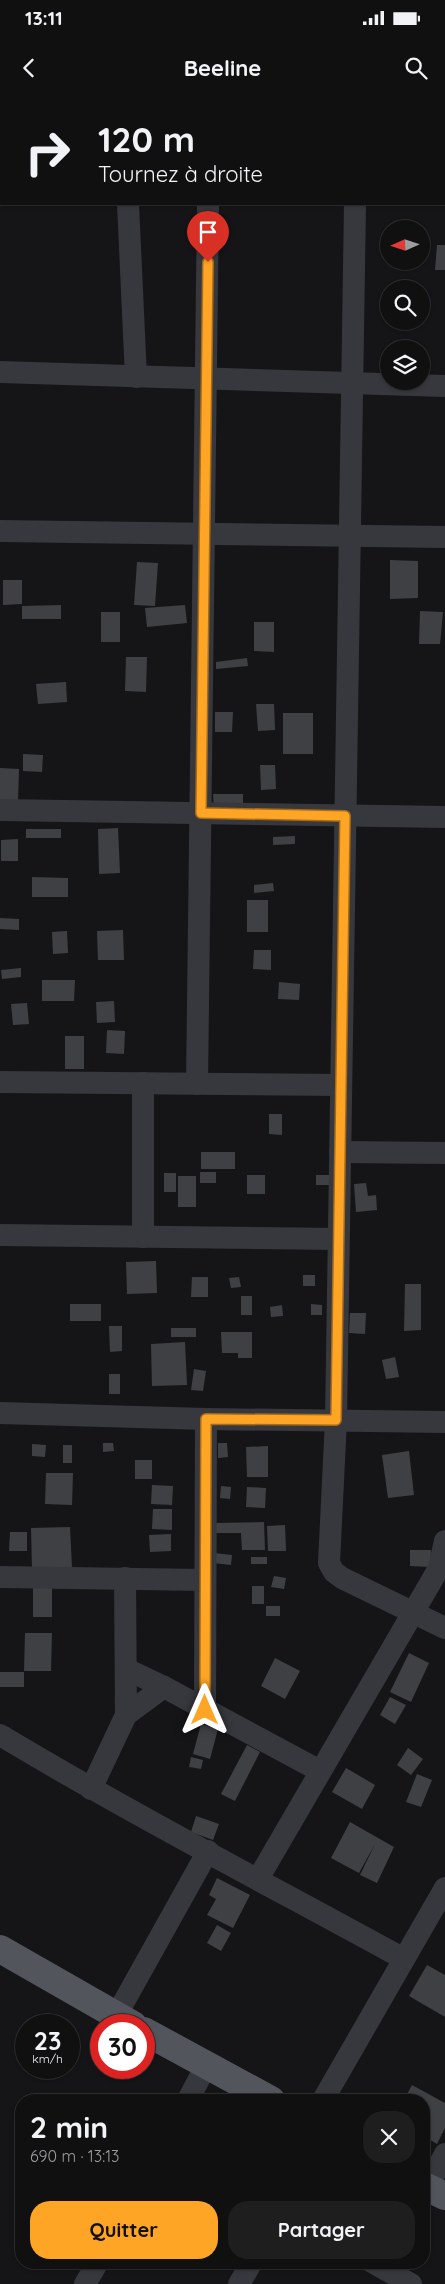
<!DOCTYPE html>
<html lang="fr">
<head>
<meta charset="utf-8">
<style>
  :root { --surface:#101011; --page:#1e1e1f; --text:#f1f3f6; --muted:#9c9d9f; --line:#303031; --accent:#ffa526 }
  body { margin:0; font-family:Quicksand,sans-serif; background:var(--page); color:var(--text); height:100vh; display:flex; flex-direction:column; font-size:19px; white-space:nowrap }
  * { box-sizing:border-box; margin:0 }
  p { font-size:16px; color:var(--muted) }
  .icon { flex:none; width:28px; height:28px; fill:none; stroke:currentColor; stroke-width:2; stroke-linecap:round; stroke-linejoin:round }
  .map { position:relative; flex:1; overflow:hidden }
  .details { position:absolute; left:15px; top:1994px; width:415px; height:175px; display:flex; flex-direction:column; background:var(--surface); border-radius:20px; box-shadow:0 1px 4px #0004,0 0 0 1px var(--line) }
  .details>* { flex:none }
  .hud { position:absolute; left:0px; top:0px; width:445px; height:105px; box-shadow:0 1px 4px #0004,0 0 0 1px var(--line); background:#101011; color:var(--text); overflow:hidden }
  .needle { width:32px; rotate:267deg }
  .fabs { position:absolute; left:380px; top:120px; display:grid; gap:10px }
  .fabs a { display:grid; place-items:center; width:50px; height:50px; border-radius:50%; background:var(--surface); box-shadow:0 1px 4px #0004,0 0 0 1px var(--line); font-size:25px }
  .speed { position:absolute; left:15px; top:1914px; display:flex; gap:10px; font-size:25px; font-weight:700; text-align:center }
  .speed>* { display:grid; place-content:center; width:65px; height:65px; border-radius:50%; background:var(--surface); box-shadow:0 1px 4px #0004,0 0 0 1px var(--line); line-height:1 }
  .speed small { font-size:12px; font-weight:400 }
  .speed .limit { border:8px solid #d22; background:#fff; color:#111 }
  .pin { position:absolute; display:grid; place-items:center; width:42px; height:42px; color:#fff; margin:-51px -21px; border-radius:50% 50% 50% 0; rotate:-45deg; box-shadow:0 0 5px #0007 }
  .pin .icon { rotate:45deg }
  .me { position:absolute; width:55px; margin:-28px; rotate:0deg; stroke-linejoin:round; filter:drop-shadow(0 0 4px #0008) }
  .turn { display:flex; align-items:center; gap:18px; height:105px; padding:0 15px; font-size:22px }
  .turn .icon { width:65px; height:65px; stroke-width:2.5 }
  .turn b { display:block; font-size:35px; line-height:42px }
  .round { display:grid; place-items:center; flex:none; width:52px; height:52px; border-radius:20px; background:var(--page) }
  .summary { display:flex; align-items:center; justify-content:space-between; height:85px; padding:0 15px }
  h1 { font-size:30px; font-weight:700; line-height:38px }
  .primary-button { display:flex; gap:10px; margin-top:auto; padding:10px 15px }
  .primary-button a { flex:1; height:58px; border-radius:20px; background:var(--accent); color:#111; font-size:20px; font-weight:700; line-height:58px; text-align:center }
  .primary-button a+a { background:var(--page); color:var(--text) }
  .status { display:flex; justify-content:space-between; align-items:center; height:35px; padding:0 25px; background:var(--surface); direction:ltr }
  .status svg { height:14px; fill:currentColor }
  header { display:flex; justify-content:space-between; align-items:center; height:65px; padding:0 15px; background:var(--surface); font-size:22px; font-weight:700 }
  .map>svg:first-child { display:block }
</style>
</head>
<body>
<div class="status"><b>13:11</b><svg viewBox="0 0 49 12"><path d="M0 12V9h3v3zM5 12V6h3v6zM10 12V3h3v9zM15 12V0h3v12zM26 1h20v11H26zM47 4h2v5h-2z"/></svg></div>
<header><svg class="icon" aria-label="back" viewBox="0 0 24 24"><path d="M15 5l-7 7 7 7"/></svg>Beeline<svg class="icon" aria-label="search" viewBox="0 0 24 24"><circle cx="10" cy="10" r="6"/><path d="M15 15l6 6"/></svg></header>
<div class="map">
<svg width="445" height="2184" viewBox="0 0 445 2184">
  <rect width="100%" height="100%" fill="#151517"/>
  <g fill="#3f4044">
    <path d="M 437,145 L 445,145 L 445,170 L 435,170 Z"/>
    <path d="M 390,460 L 418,461 L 418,498 L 390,499 Z"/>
    <path d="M 137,462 L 158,463 L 155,506 L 134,505 Z"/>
    <path d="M 3,480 L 22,480 L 22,504 L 3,505 Z"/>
    <path d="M 61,505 L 61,519 L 22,519 L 22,506 Z"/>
    <path d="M 185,505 L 187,523 L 147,527 L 145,508 Z"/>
    <path d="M 420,511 L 443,512 L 440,544 L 419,544 Z"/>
    <rect x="101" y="512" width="19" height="30"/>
    <path d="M 254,522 L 274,522 L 274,552 L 254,551 Z"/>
    <path d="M 126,557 L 147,557 L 146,592 L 125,591 Z"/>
    <path d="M 247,558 L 248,566 L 216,569 L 216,562 Z"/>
    <path d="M 66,582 L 67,602 L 38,604 L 36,584 Z"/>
    <path d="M 256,604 L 274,604 L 275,630 L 258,631 Z"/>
    <path d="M 215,612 L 233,612 L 232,632 L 215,632 Z"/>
    <rect x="283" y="613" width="30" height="41"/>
    <path d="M 23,654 L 43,655 L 42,672 L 23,671 Z"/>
    <path d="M 260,665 L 275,665 L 276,689 L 261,690 Z"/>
    <path d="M 0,668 L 19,669 L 18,701 L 0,700 Z"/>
    <path d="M 213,694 L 243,694 L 243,709 L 214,709 Z"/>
    <path d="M 118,728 L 120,773 L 99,774 L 98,729 Z"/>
    <rect x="26" y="729" width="35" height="9"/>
    <path d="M 295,736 L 295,744 L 273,745 L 273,737 Z"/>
    <path d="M 18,739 L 18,761 L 1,761 L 1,740 Z"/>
    <path d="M 32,777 L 68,778 L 68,797 L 32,797 Z"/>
    <path d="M 273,783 L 274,791 L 254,793 L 254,785 Z"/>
    <rect x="247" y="800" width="21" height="32"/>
    <path d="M 0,818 L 19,819 L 19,830 L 0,829 Z"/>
    <path d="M 123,830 L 124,860 L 98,860 L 97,831 Z"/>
    <path d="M 67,831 L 68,853 L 53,854 L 52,832 Z"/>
    <path d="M 254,850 L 271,850 L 271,870 L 253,869 Z"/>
    <path d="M 21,868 L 21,877 L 2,879 L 1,870 Z"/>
    <path d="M 42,880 L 75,880 L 74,901 L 42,901 Z"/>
    <path d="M 279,882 L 300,884 L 299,900 L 278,899 Z"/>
    <path d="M 114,901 L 115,922 L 97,923 L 96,902 Z"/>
    <path d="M 27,903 L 29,924 L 13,925 L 11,904 Z"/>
    <path d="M 107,930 L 125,931 L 124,954 L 106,953 Z"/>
    <rect x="65" y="936" width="19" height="33"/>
    <path d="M 269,1014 L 282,1014 L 282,1035 L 269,1034 Z"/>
    <rect x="201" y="1052" width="34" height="17"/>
    <rect x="200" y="1072" width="16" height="11"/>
    <rect x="164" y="1073" width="12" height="19"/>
    <rect x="247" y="1075" width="18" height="19"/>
    <rect x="316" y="1075" width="13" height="10"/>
    <rect x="178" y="1076" width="18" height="31"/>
    <path d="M 366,1083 L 368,1096 L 376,1095 L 377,1110 L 356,1112 L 354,1084 Z"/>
    <path d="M 156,1161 L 157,1193 L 127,1194 L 126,1162 Z"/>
    <rect x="303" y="1175" width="12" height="11"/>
    <path d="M 192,1177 L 208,1177 L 208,1197 L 191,1197 Z"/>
    <path d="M 239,1177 L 241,1187 L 231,1188 L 229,1178 Z"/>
    <path d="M 405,1184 L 421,1184 L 421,1230 L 404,1231 Z"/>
    <rect x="241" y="1196" width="11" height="19"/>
    <rect x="70" y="1204" width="31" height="17"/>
    <path d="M 311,1204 L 322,1205 L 322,1215 L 311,1215 Z"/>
    <path d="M 282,1205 L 283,1216 L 271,1217 L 270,1207 Z"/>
    <path d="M 350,1213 L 366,1213 L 365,1234 L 349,1233 Z"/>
    <path d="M 109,1226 L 122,1226 L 122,1251 L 110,1252 Z"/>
    <rect x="171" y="1228" width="25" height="9"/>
    <path d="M 221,1232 L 252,1232 L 252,1258 L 238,1258 L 238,1253 L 222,1253 Z"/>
    <path d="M 185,1242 L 187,1285 L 152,1286 L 151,1244 Z"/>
    <path d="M 395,1257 L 399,1277 L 386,1279 L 382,1260 Z"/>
    <path d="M 194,1269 L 206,1271 L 203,1291 L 191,1290 Z"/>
    <rect x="109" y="1274" width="11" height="20"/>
    <path d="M 103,1343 L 113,1343 L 114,1351 L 103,1352 Z"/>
    <path d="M 218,1343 L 227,1343 L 228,1357 L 218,1358 Z"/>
    <path d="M 32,1344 L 46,1345 L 45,1357 L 32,1356 Z"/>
    <rect x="63" y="1345" width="9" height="18"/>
    <path d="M 268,1346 L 268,1377 L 247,1377 L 246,1347 Z"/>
    <path d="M 409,1351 L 414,1395 L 388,1398 L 382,1355 Z"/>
    <rect x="135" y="1360" width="17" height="19"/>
    <path d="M 46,1373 L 73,1373 L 72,1405 L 45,1404 Z"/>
    <path d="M 152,1385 L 173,1386 L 172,1405 L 151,1404 Z"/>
    <path d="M 221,1386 L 231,1387 L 230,1399 L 220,1398 Z"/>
    <path d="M 247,1387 L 266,1388 L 265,1408 L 246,1407 Z"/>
    <path d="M 153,1409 L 172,1409 L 172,1430 L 152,1429 Z"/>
    <path d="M 264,1422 L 265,1450 L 242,1450 L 241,1433 L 216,1433 L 216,1423 Z"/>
    <path d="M 285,1425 L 286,1451 L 268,1451 L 267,1426 Z"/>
    <path d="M 70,1427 L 72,1467 L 32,1468 L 31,1428 Z"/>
    <path d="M 10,1432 L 27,1432 L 27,1451 L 9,1451 Z"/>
    <path d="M 171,1434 L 171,1451 L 150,1452 L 149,1435 Z"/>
    <path d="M 410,1450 L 431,1450 L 430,1467 L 410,1466 Z"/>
    <path d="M 214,1453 L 232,1455 L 231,1465 L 213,1463 Z"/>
    <rect x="251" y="1457" width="16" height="7"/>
    <path d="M 274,1476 L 286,1478 L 284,1489 L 271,1487 Z"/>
    <rect x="252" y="1486" width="12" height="18"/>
    <path d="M 33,1487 L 52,1488 L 52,1517 L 33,1517 Z"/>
    <rect x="266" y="1506" width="14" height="10"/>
    <path d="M 25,1533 L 52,1533 L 51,1571 L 24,1571 Z"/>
    <path d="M 409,1553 L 429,1563 L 411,1602 L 390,1592 Z"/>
    <path d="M 275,1558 L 300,1571 L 285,1599 L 261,1586 Z"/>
    <rect x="0" y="1572" width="24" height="15"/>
    <path d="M 390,1597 L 406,1605 L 395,1624 L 380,1615 Z"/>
    <path d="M 201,1624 L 218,1629 L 210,1659 L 193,1654 Z"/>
    <path d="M 247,1645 L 260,1652 L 235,1701 L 221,1694 Z"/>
    <path d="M 408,1648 L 423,1659 L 411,1675 L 397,1665 Z"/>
    <path d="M 191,1657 L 203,1660 L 201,1669 L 189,1667 Z"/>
    <path d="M 346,1668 L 375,1685 L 362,1709 L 332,1692 Z"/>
    <path d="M 417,1674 L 432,1680 L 421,1707 L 406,1702 Z"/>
    <path d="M 196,1716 L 219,1724 L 213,1740 L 191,1732 Z"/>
    <path d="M 350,1722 L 394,1747 L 377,1783 L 360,1775 L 375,1744 L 359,1773 L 331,1758 Z"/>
    <path d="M 217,1778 L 250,1795 L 233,1828 L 207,1815 L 216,1799 L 209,1795 Z"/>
    <path d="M 217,1825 L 231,1833 L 221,1851 L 207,1843 Z"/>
    <path d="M 427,1865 L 445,1875 L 445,1917 L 409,1896 Z"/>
    <path d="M 412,1985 L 445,2003 L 445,2028 L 437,2044 L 424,2036 L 424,2000 L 404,2000 Z"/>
  </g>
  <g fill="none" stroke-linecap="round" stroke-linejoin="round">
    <g stroke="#36383d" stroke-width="22">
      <path d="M 122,0 L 123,1"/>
      <path d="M 209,1 L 209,0"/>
      <path d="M 357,1 L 357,0"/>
      <path d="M 0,71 L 1,0"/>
      <path d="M 128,104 L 136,277"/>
      <path d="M 355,104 L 336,1320 L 329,1463 L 334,1472 L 342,1478 L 445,1528"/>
      <path d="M 0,272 L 445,286"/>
      <path d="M 0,431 L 445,437"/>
      <path d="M 0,710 L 445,717"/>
      <path d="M 0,982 L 341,985"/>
      <path d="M 143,983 L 143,1137"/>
      <path d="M 197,984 L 208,104"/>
      <path d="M 340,1052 L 445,1053"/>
      <path d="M 0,1135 L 338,1139"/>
      <path d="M 0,1313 L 206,1319 L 445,1322"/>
      <path d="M 0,1477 L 205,1480"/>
      <path d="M 126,1569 L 164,1587 L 320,1671"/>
      <path d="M 205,1610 L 206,1319"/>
      <path d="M 126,1615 L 164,1587"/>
      <path d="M 0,1635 C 132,1714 269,1785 404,1859"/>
      <path d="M 91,1689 L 126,1615 L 125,1478"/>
      <path d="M 258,1779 L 439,1468 L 445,1441"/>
      <path d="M 116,1916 L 208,1751"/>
      <path d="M 188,2000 L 207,1964"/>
      <path d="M 323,2000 L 445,1788"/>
      <path d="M 424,2093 L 445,2054"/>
      <path d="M 372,2162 L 411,2184"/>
      <path d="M 85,2184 L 98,2162"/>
      <path d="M 239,2184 L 252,2162"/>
    </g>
    <g stroke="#52555c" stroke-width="28">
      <path d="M 0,1849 L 133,1925"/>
      <path d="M 144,1931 L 271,2000"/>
      <path d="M 424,2086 L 445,2096"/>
    </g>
  </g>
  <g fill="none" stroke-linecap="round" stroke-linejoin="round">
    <g stroke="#a66b19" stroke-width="12">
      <path id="route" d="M 205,1610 L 206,1319 L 336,1320 L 345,716 L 201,713 L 208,162"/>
    </g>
    <use href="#route" stroke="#ffa526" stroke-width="9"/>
  </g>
</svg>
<div class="fabs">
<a><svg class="needle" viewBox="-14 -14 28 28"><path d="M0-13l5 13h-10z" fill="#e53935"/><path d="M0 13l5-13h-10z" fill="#9c9d9f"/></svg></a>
<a><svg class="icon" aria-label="search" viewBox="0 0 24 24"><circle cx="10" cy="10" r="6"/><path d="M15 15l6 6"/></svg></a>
<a><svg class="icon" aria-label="layers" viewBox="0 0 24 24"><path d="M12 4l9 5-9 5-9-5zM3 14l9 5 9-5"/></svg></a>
</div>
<div class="speed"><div>23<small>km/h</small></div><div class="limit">30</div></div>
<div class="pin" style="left:208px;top:162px;background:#d93025"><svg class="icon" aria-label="arrive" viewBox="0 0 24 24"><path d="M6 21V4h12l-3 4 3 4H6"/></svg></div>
<svg class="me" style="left:205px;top:1610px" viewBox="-20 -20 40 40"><path d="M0-17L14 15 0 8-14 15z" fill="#ffa526" stroke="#fff" stroke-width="4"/></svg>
<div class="hud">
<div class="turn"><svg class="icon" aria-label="right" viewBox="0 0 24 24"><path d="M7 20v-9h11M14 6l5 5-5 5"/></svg><div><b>120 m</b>Tournez à droite</div></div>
</div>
<section class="details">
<div class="summary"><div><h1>2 min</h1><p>690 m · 13:13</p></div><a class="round"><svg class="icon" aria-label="close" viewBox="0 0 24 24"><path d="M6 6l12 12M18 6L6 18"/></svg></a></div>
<div class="primary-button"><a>Quitter</a><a>Partager</a></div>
</section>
</div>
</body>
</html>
